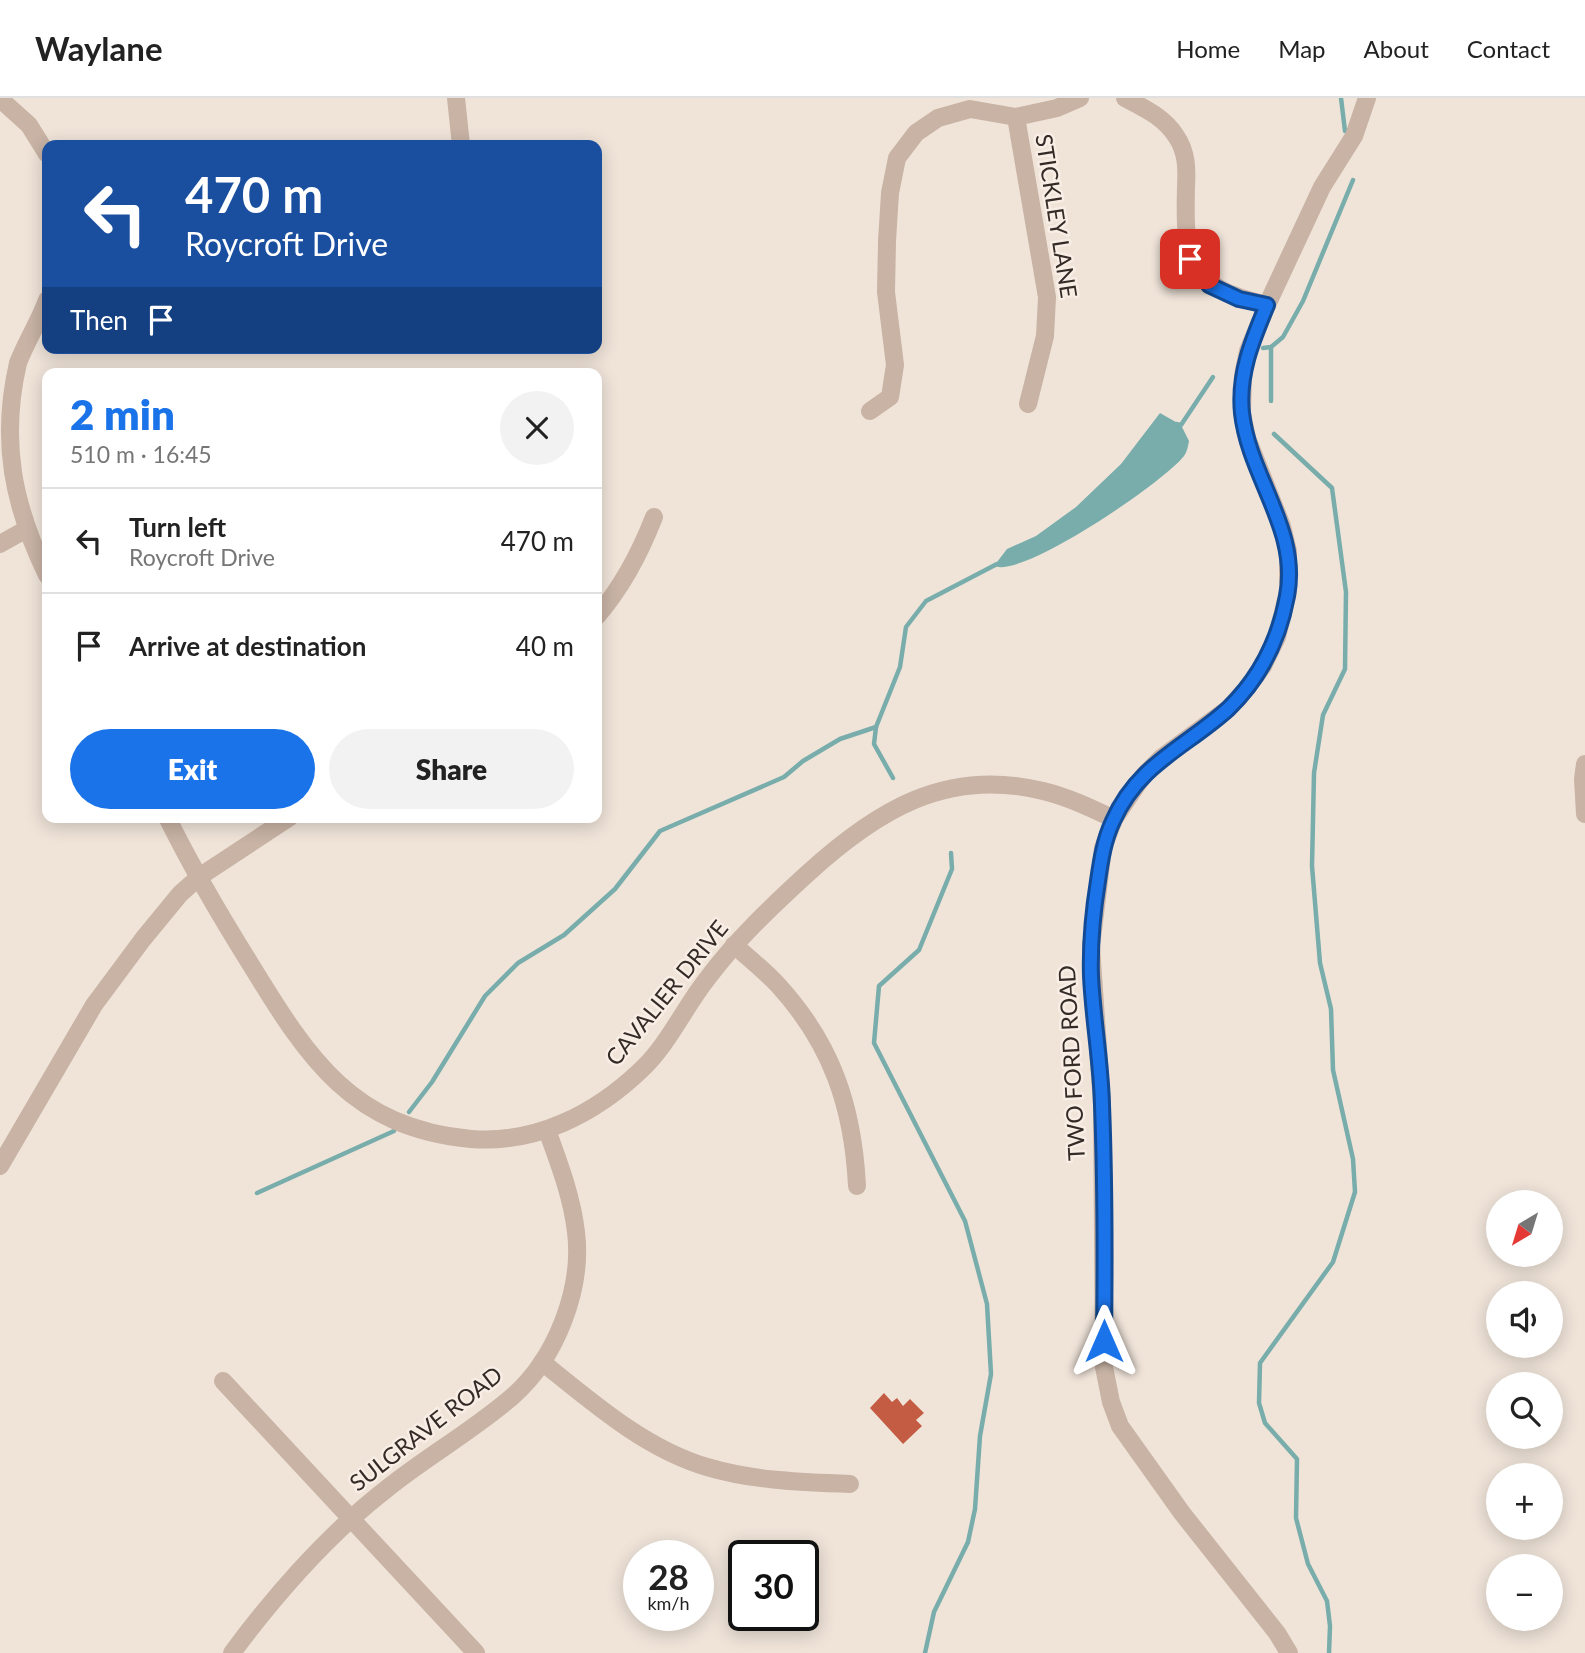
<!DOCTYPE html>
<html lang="en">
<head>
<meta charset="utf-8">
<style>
  :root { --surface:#fff; --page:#f2f2f2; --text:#222; --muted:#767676; --line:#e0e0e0; --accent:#1a73e8 }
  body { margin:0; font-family:Lato,sans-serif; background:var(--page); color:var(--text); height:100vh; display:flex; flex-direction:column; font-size:26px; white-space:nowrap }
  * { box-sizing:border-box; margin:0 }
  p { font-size:23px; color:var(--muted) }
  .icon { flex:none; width:38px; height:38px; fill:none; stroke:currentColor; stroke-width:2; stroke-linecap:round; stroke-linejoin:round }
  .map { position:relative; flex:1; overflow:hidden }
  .drawer { position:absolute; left:42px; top:270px; width:560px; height:455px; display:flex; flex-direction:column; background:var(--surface); border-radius:14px; box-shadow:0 4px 18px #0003 }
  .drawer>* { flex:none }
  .banner { position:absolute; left:42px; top:42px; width:560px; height:214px; border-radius:14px; box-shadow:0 4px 18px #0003; background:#1a4fa0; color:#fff; overflow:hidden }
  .needle { width:46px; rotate:218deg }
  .buttons { position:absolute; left:1486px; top:1092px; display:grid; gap:14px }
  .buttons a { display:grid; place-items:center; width:77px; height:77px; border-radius:50%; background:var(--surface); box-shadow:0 4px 18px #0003; font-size:35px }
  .speed { position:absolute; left:623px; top:1442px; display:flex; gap:14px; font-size:35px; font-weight:700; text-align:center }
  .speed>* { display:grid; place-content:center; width:91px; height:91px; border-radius:50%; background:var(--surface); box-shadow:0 4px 18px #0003; line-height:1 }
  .speed small { font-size:18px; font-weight:400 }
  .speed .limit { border:4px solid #111; border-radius:10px; background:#fff; color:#111 }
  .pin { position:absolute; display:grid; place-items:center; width:60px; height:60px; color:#fff; margin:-30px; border-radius:14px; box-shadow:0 4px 10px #0006 }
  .me { position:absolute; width:77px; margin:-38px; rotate:0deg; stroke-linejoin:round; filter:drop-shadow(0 0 5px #0008) }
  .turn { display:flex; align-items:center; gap:24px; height:147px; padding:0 28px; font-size:32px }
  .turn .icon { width:91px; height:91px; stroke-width:2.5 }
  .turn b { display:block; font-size:49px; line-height:60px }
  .then { display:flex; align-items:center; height:66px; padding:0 28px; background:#0003; gap:14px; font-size:26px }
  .round { display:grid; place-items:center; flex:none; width:74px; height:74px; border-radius:37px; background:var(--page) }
  .summary { display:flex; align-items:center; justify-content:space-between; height:119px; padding:0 28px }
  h1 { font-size:42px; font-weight:800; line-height:52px; color:var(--accent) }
  .action { display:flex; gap:14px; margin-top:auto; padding:14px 28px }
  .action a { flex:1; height:80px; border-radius:42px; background:var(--accent); color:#fff; font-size:28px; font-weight:800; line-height:80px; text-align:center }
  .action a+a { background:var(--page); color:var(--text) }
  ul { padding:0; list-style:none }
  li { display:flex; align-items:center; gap:21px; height:105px; padding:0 28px; border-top:2px solid var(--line) }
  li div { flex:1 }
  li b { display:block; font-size:26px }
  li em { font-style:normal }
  header { display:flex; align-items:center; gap:42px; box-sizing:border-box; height:98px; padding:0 35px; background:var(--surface); border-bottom:2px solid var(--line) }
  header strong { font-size:33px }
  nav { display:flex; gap:38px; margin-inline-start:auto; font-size:24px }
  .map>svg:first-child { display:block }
</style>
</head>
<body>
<header>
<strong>Waylane</strong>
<nav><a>Home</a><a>Map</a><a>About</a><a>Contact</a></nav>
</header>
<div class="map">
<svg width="1585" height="1555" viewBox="0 0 1585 1555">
  <rect width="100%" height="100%" fill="#f0e4d9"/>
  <path fill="#78adac" d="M 1160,315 L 1181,327 L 1189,343 C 1188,348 1187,354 1184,358 C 1164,384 1022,481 994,468 L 1007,451 L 1036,438 L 1076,409 L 1121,366 Z"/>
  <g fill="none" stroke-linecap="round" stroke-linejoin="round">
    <g stroke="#78adac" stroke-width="4.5">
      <path d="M 1341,0 L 1345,33"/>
      <path d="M 1271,249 L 1271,303"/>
      <path d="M 1263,250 L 1271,249 L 1283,239 L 1303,203 L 1353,82"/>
      <path d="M 1176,326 L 1181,327 L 1213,279"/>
      <path d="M 1274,336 L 1332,390 L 1346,494 L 1345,571 L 1323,617 L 1314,675 L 1312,768 L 1320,865 L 1331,911 L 1333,972 L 1353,1061 L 1355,1094 L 1333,1164 L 1260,1265 L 1259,1305 L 1265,1325 L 1297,1361 L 1296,1420 L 1308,1466 L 1327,1503 L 1330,1528 L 1329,1555"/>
      <path d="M 893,680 L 874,646 L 876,629 L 900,569 L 906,529 L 926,503 L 997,466"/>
      <path d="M 409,1014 L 432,984 L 485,898 L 518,865 L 564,837 L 615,791 L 660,733 L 784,679 L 803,663 L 840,641 L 876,629"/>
      <path d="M 257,1095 L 394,1033"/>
      <path d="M 925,1555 L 934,1514 L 968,1444 L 975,1411 L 980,1338 L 991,1276 L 987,1206 L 965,1123 L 874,945 L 879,888 L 919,852 L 952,771 L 951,755"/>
    </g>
  </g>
  <path fill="#c45c43" d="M 884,1295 L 892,1304 L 897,1300 L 903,1308 L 910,1301 L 924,1315 L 916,1322 L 922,1328 L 903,1346 L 870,1310 Z"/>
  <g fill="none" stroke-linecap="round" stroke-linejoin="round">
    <g stroke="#c8b3a5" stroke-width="18">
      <path d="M 456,0 L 461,47"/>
      <path d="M 1125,0 C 1144,10 1164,19 1176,38 C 1187,54 1187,71 1186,89 C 1184,164 1188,189 1267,207"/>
      <path d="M 0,1 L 29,27 L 47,56"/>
      <path d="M 1016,19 L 1047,199 L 1045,238 L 1028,306"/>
      <path d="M 47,202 C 39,224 26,244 18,265 C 0,343 13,407 47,477"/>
      <path d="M 870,313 L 890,299 L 895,267 L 886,194 L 887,143 L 890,95 L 897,60 L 916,35 L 938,20 L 970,11 L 1016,19 L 1057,10 L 1080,0"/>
      <path d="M 0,446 L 25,432"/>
      <path d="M 597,518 C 623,488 640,455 654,419"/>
      <path d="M 1585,666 L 1583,681 L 1585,716"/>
      <path d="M 167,719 C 192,770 221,819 251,867 C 308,960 352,1030 471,1041 C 536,1046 595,1016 641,972 C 668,947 684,910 707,881 C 736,842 771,809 807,776 C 876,713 946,669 1043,693 C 1068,699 1091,710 1114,721"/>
      <path d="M 734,847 C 749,860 765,873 778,887 C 832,946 853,1009 857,1088"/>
      <path d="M 0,1068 L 94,907 L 143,841 L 180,796 L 199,779 L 290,719"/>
      <path d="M 542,1264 C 592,1304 645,1351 707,1369 C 754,1383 802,1384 850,1386"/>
      <path d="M 223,1283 L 476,1555"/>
      <path d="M 232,1555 C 278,1493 328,1436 389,1389 C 429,1357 474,1332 513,1298 C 556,1260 583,1191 576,1134 C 572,1099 559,1065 547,1032"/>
      <path d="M 1289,1555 L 1277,1535 L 1182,1415 L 1120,1328 L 1111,1304 L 1104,1269 L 1102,1007 L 1091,849 L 1103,750 L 1114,721 L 1143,678 L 1161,660 L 1229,610 L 1247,590 L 1263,568 L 1277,539 L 1288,494 L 1288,453 L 1282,428 L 1247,340 L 1242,315 L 1243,277 L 1248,253 L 1267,207 L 1322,89 L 1354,38 L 1367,0"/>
    </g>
  </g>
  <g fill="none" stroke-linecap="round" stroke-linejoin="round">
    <g stroke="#114b97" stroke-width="18">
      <path id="route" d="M 1104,1243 C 1105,1164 1105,1085 1102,1007 C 1101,964 1093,921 1091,878 C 1090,846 1093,814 1098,783 C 1101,762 1104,742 1113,723 C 1138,666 1186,649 1228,611 C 1260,580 1279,542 1287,498 C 1300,432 1249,379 1242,315 C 1238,276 1252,243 1267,207 L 1239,201 L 1209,187 L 1190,161"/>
    </g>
    <use href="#route" stroke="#1a73e8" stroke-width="12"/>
  </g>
  <g text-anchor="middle" stroke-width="5" stroke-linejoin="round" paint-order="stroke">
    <g font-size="23" fill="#342a26" stroke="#f8eee5">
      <text transform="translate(1056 118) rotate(81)" y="8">STICKLEY LANE</text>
      <text transform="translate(667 895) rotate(-51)" y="8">CAVALIER DRIVE</text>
      <text transform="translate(1072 965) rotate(-93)" y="8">TWO FORD ROAD</text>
      <text transform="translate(426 1331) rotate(-38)" y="8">SULGRAVE ROAD</text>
    </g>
  </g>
</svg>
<div class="buttons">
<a><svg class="needle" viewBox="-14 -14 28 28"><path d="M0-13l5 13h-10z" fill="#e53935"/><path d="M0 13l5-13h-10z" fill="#767676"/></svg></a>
<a><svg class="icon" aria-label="sound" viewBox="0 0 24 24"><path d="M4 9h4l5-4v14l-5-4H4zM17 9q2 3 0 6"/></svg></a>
<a><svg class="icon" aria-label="search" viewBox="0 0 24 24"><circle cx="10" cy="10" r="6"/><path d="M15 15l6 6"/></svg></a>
<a>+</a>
<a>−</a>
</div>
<div class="speed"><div>28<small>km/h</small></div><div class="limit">30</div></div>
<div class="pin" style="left:1190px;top:161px;background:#d93025"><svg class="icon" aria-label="arrive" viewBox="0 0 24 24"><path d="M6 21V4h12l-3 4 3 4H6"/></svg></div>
<svg class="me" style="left:1104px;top:1243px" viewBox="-20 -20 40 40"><path d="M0-17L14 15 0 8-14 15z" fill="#1a73e8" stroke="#fff" stroke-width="4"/></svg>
<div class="banner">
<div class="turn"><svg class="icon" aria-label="left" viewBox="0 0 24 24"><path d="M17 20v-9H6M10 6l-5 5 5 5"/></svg><div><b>470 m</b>Roycroft Drive</div></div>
<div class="then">Then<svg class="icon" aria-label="arrive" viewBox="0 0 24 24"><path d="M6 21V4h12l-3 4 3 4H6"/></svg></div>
</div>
<section class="drawer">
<div class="summary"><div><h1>2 min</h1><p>510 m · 16:45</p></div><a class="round"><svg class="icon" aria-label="close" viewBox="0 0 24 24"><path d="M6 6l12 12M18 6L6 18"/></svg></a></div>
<ul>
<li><svg class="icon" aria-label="left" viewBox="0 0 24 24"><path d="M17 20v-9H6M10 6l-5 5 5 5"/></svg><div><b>Turn left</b><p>Roycroft Drive</p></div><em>470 m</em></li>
<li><svg class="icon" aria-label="arrive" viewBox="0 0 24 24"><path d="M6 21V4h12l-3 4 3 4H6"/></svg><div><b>Arrive at destination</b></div><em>40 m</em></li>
</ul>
<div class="action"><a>Exit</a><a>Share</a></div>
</section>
</div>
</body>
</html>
